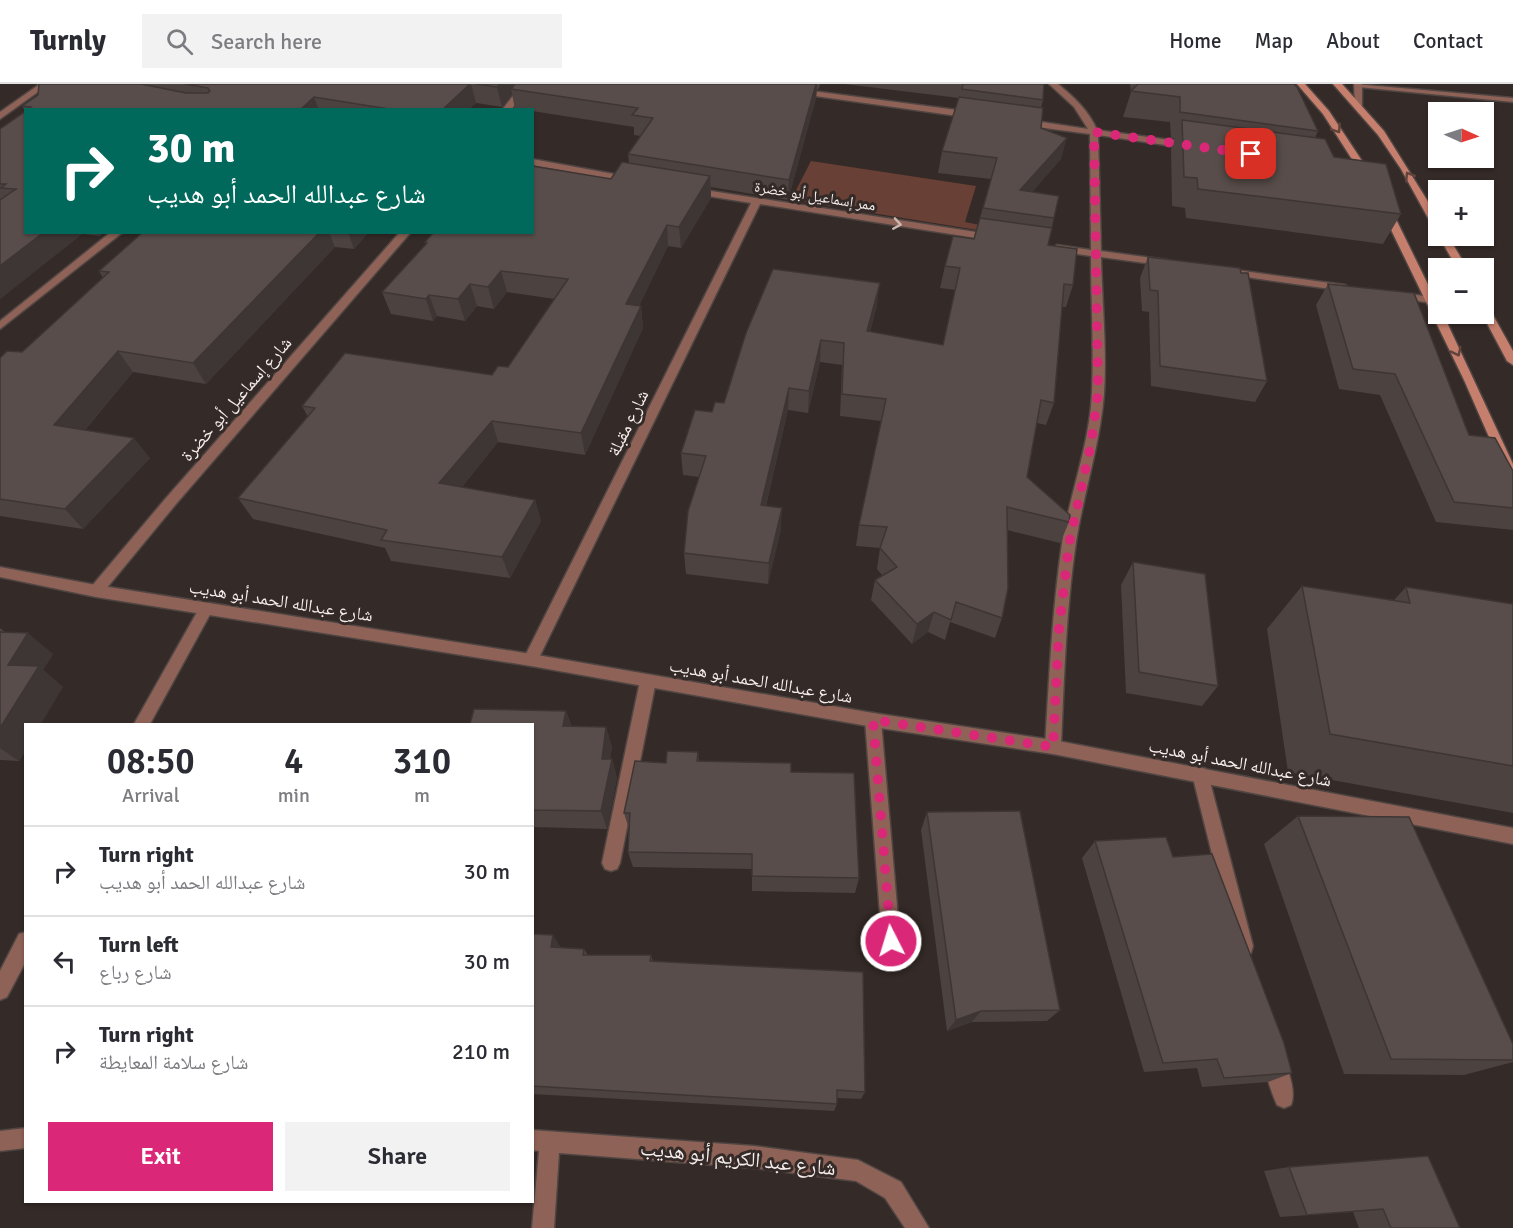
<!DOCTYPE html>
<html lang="en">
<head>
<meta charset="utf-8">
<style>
  :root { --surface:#fff; --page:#f2f2f3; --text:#2b2b33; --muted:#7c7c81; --line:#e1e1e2; --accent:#db2777 }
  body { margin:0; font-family:Signika,"Noto Naskh Arabic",sans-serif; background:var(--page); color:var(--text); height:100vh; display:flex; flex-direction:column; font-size:22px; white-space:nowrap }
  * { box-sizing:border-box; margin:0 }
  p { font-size:20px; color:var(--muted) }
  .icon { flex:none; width:33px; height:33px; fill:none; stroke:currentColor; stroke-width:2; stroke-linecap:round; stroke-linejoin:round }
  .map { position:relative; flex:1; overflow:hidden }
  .details { position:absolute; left:24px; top:639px; width:510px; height:480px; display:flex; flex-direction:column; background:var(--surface); border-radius:0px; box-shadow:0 2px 4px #0004 }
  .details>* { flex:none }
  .hud { position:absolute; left:24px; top:24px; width:510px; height:126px; border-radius:0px; box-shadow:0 2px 4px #0004; background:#00695c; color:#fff; overflow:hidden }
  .needle { width:39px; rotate:93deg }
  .tools { position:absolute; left:1428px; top:18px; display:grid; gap:12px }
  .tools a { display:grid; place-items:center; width:66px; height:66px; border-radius:0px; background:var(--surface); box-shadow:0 2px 4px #0004; font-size:30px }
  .pin { position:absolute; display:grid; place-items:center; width:51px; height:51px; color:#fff; margin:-26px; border-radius:12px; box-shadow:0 3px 9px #0006 }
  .me { position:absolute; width:66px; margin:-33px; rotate:355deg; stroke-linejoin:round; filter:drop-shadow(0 0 4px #0008) }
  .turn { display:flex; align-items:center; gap:21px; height:126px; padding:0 24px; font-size:27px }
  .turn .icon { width:78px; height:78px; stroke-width:2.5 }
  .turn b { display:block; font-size:42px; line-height:51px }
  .eta { display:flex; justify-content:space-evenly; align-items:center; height:102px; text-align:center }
  .eta b { font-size:36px; font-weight:600; line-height:42px }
  .primary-button { display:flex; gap:12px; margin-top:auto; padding:12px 24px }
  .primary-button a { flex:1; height:69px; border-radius:0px; background:var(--accent); color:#fff; font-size:24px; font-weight:600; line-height:69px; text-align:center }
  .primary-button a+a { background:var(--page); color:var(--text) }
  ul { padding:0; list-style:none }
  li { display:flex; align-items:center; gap:18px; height:90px; padding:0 24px; border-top:2px solid var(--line) }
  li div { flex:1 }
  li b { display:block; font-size:22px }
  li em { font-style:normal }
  header { display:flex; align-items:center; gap:36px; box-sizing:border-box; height:84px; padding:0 30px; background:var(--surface); border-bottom:2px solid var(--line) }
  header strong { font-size:28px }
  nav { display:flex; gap:33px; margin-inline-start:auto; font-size:21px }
  .search { width:420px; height:54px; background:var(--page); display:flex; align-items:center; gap:15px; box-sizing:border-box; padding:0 21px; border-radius:0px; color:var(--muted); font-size:22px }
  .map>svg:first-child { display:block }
</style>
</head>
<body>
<header>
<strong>Turnly</strong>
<div class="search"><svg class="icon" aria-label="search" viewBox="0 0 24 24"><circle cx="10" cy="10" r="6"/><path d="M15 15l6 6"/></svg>Search here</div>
<nav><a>Home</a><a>Map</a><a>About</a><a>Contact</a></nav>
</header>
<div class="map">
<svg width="1513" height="1144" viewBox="0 0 1513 1144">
  <rect width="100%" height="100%" fill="#342a27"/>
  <path fill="#694035" d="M 811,77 L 976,102 L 965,138 L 980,141 L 978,146 L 791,116 Z"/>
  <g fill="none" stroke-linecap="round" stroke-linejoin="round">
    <g stroke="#4f4543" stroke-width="3">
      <g id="service">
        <path d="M 648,591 L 653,592 L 656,597 L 620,779 L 617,785 L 611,787 L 605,785 L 602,779 L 640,597 L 643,592 Z"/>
        <path d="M 873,629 L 879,631 L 881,636 L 900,857 L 898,864 L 891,866 L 884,864 L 882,857 L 865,636 L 867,631 Z"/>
        <path d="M 1200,683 L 1206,685 L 1208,690 L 1253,862 L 1251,869 L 1244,871 L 1237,869 L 1235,862 L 1192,690 L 1194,685 Z"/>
        <path d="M 1274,965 L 1281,968 C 1287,982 1297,1007 1291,1021 L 1284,1024 L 1277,1021 C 1271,1007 1261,982 1267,968 Z"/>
      </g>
    </g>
    <g stroke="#4f4543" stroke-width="3">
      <g id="minor">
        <path d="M 40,0 L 49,0 L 0,35 L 0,28 Z"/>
        <path d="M 522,0 L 530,0 L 511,26 L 502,26 Z"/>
        <path d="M 1049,0 L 1058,0 C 1074,13 1089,27 1097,46 L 1192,59 L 1196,62 L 1192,65 L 1098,51 L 1101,167 L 1167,176 L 1172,179 L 1167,182 L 1101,173 C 1102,218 1107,265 1104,310 C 1100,360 1084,408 1076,458 C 1066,526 1064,595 1061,663 L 1059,668 L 1053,670 L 1047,668 L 1045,663 C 1049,595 1052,527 1062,459 C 1070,409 1090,359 1092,308 C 1094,263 1091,217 1091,172 L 1057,167 L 1052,164 L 1057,161 L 1091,166 L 1090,50 L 1022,41 L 1018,38 L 1022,35 L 1088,45 L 1074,23 Z"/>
        <path d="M 1355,0 L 1513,14 L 1513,18 L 1358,3 Z"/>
        <path d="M 797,5 L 972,28 L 976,31 L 972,34 L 794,9 L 794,5 Z"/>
        <path d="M 532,75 L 630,93 L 635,96 L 630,99 L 532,81 Z"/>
        <path d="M 692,104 L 995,151 L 1000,154 L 995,157 L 760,120 L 536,580 L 531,582 L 526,580 L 523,576 L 751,119 L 689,109 L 689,105 Z"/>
        <path d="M 111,148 L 123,148 L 0,245 L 0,237 Z"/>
        <path d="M 400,148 L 411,148 L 176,420 L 101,511 L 91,511 L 89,507 L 91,503 L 166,414 Z"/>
        <path d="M 1229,185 L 1345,201 L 1350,204 L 1345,207 L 1225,190 L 1224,188 Z"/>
        <path d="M 1396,208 L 1431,213 L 1436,216 L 1431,219 L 1392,213 L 1392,209 Z"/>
        <path d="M 206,519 L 211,521 L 213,525 L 150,640 L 134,640 L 201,521 Z"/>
        <path d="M 26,848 L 26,877 L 7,913 L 0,916 L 0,887 L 19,850 Z"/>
        <path d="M 26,1044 L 26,1064 L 0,1067 L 0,1047 Z"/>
        <path d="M 532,1046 L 754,1062 L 858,1076 L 901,1098 L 929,1144 L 905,1144 L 885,1114 L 856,1097 L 754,1084 L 559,1069 L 554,1144 L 532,1144 L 539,1067 L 532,1066 Z"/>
      </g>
    </g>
    <g stroke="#4f4543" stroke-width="3">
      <g id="tertiary">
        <path d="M 1354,0 L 1362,0 L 1362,22 L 1355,20 Z"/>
        <path d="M 0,483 L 96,501 L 531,570 L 873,629 L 1053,656 L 1513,744 L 1513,760 L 1053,670 L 873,643 L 531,582 L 96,513 L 0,493 Z"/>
      </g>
    </g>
    <g stroke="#4f4543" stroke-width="3">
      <g id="secondary">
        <path d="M 1297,0 L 1305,0 L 1329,27 L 1372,92 L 1370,94 L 1364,94 L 1323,30 Z"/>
        <path d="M 1333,0 L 1342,0 L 1384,47 L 1432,124 L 1438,135 L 1438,146 L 1433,143 L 1401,85 L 1378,51 Z"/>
        <path d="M 1382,121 L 1390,123 L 1438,221 L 1438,230 L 1443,230 L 1513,380 L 1513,399 L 1507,394 L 1464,296 L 1380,123 Z"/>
        <path d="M 1438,151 L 1448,152 L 1467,184 L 1457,184 Z"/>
        <path d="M 1484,221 L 1489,224 L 1513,267 L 1513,281 L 1507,277 L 1482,230 L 1484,230 Z"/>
      </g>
    </g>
    <use href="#service" fill="#8e6256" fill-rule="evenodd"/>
    <use href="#minor" fill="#8e6256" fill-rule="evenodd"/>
    <use href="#tertiary" fill="#8e6256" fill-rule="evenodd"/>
    <use href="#secondary" fill="#c57f6c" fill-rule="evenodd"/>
  </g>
  <g fill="#4c4240">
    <path d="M 39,0 L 820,0 L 819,5 L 817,5 L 816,14 L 788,116 L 711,103 L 711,114 L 681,164 L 668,162 L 639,222 L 641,222 L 643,244 L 585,371 L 498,358 L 462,403 L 535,416 L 541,437 L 510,494 L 391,477 L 385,464 L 253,435 L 238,414 L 308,333 L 302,322 L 492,291 L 508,283 L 555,215 L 507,208 L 494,225 L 477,222 L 465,237 L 437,232 L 433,237 L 391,230 L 382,208 L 426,160 L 425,158 L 611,95 L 629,79 L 628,70 L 641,52 L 634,51 L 634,43 L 532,27 L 532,26 L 515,25 L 512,10 L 502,23 L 476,19 L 468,26 L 26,26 L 26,148 L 105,148 L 100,152 L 82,150 L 0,215 L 0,45 L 25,27 L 22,22 L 38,11 Z"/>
    <path d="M 844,0 L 1044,0 L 1043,16 L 1041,24 L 1041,44 L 1061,75 L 1032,108 L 1054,134 L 1048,161 L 1073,201 L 1066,223 L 1062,223 L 1054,319 L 1046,341 L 1037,339 L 1027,393 L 1069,438 L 1060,459 L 1007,446 L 1002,534 L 995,554 L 950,538 L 945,556 L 928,548 L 912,560 L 871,516 L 875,496 L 882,491 L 877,485 L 880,464 L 856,462 L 859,441 L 881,337 L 840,332 L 842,281 L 820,278 L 808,329 L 788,326 L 766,422 L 781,445 L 768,500 L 686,490 L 684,469 L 699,393 L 683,391 L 681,369 L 712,328 L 724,319 L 746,249 L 877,221 L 870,248 L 943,261 L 955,206 L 940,204 L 945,182 L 974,155 L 991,95 L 938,89 L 942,67 L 959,14 Z"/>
    <path d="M 1130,0 L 1294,0 L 1318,47 L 1315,54 L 1334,73 L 1401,130 L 1383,160 L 1186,134 L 1185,124 L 1172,122 L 1171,64 L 1175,55 L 1171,54 L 1170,38 L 1123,33 L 1131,8 Z"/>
    <path d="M 141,148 L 369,148 L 354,165 L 335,163 L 206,300 L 133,288 L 85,346 L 150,374 L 83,445 L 0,432 L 0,274 L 22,268 L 103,194 L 99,187 L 142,150 Z"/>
    <path d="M 1148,173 L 1267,297 L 1255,318 L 1151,302 L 1149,228 L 1142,227 L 1140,194 Z"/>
    <path d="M 1328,200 L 1469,351 L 1513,387 L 1513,446 L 1436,438 L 1380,311 L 1339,305 L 1316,221 Z"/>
    <path d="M 1133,478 L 1218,602 L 1202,622 L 1126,609 L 1121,501 Z"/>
    <path d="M 1302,502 L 1394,516 L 1406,503 L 1513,520 L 1513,729 L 1288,688 L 1267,545 Z"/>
    <path d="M 0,544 L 5,548 L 53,570 L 43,586 L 63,603 L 26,640 L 26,666 L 19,677 L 0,676 Z"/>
    <path d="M 566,627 L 572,643 L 606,643 L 612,663 L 610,675 L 612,675 L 617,694 L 607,745 L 532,743 L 532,640 Z"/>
    <path d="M 698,668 L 699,677 L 791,688 L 859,794 L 855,809 L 752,807 L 752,785 L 633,783 L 628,768 L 629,745 L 624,729 L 666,679 Z"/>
    <path d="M 927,728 L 1060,926 L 1047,937 L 972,938 L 947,947 L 921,746 Z"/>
    <path d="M 1298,732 L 1513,960 L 1513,978 L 1464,991 L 1344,990 L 1264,760 Z"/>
    <path d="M 1095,757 L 1173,773 L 1292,989 L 1268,998 L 1202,1003 L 1197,984 L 1144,988 L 1082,774 Z"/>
    <path d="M 532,850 L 561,864 L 584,865 L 588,871 L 651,871 L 653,878 L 865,1008 L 861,1015 L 837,1014 L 837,1020 L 834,1027 L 532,1010 Z"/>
    <path d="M 1289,1083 L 1460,1144 L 1359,1144 L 1353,1128 L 1280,1133 L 1264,1087 Z"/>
  </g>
  <g fill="#3e3634">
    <path d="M 470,0 L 471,0 L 476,19 L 468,26 L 442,26 Z"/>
    <path d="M 500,0 L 519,0 L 511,5 L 512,10 L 502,23 L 497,3 Z"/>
    <path d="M 816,0 L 817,0 L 816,14 L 788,116 L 789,96 Z"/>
    <path d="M 314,13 L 319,26 L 300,26 Z"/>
    <path d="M 1067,54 L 1061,75 L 1015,128 L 1020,106 Z"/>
    <path d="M 710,92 L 711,114 L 681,164 L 679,143 Z"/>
    <path d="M 667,141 L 668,162 L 629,242 L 626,220 Z"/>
    <path d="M 44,148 L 81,148 L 82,150 L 0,215 L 0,182 Z"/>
    <path d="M 98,148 L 105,148 L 100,152 Z"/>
    <path d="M 320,148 L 329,148 L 335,163 L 206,300 L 193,279 Z"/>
    <path d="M 348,148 L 369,148 L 354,165 Z"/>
    <path d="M 501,187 L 507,208 L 494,225 L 488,203 Z"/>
    <path d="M 880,199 L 877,221 L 864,270 L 867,247 Z"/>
    <path d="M 470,200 L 477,222 L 465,237 L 458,215 Z"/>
    <path d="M 429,211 L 437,232 L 433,237 L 426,215 Z"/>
    <path d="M 641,222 L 643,244 L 585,371 L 581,349 Z"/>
    <path d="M 821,256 L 820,278 L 808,329 L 809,307 Z"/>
    <path d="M 118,267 L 133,288 L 71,362 L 54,341 Z"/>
    <path d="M 789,304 L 788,326 L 761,442 L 761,421 Z"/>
    <path d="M 492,337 L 498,358 L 448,420 L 439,399 Z"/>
    <path d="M 134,354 L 150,374 L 83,445 L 65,425 Z"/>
    <path d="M 535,416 L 541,437 L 510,494 L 502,473 Z"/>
    <path d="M 782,424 L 781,445 L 768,500 L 769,479 Z"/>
    <path d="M 934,528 L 928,548 L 912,560 L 917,540 Z"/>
    <path d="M 28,549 L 53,570 L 43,586 L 63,603 L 41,640 L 26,640 L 26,666 L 19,677 L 0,664 L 0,644 L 8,581 Z"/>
    <path d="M 566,627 L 573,647 L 563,642 Z"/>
    <path d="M 606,643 L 612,663 L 607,694 L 602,675 Z"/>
    <path d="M 612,675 L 617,694 L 607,745 L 601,727 Z"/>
    <path d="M 553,851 L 562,865 L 551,863 Z"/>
    <path d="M 981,927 L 972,938 L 947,947 L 956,936 Z"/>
  </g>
  <g fill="#584d4a" stroke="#3e3634" stroke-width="1.5">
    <path d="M 39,0 L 141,0 L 186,9 L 208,9 L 210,7 L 208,4 L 185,0 L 470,0 L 442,26 L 395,26 L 314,13 L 300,26 L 27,26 L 31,23 L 22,22 L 38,11 Z"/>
    <path d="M 475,0 L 500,0 L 497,3 Z"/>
    <path d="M 515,0 L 816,0 L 789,96 L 628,70 L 653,34 L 632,31 L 638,24 L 511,5 Z"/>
    <path d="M 963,0 L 1044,0 L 1043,16 L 962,5 Z"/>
    <path d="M 1138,0 L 1294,0 L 1297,3 L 1318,47 L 1180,28 L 1180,13 L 1131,7 Z"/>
    <path d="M 959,13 L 1043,24 L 1041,44 L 1067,54 L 1020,106 L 1059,112 L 1054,134 L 983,124 L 997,74 L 942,67 Z"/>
    <path d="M 26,27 L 26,148 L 44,148 L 0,182 L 0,116 L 16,105 L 1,104 L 6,100 L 0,100 L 0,45 Z"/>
    <path d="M 1182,36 L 1325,55 L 1334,73 L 1386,80 L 1401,130 L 1198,105 L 1197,94 L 1184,93 Z"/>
    <path d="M 622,78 L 710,92 L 679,143 L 667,141 L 626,220 L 641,222 L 581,349 L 492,337 L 439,399 L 535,416 L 502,473 L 381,456 L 387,446 L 238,414 L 315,324 L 302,322 L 345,269 L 492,291 L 498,282 L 508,283 L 568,195 L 501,187 L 488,203 L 470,200 L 458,215 L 429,211 L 426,215 L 382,208 L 427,159 L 425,158 L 434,148 L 532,148 L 532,82 L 611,95 Z"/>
    <path d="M 980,134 L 1052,144 L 1048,161 L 1077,165 L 1073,201 L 1064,200 L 1054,319 L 1041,316 L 1027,393 L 1070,431 L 1069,438 L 1007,423 L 1008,504 L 1002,534 L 956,518 L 951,536 L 934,528 L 917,540 L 875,496 L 897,483 L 880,464 L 887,443 L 859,441 L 886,315 L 842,310 L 844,259 L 821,256 L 809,307 L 789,304 L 761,421 L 782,424 L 769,479 L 684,469 L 688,427 L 706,372 L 681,369 L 695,326 L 712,328 L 715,318 L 724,319 L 746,249 L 773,185 L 880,199 L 867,247 L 943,261 L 960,184 L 945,182 L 953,152 L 974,155 Z"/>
    <path d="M 143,148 L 320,148 L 193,279 L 118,267 L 54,341 L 134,354 L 65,425 L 0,415 L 0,274 L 7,267 L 22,268 L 109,188 L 99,187 Z"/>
    <path d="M 1148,173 L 1240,184 L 1241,189 L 1248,189 L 1267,297 L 1160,282 L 1158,207 L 1150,206 Z"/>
    <path d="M 1328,200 L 1414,209 L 1469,351 L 1495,354 L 1513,387 L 1513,424 L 1454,418 L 1395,290 L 1353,285 Z"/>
    <path d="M 1133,478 L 1205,490 L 1218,602 L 1139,588 Z"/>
    <path d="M 1302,502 L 1410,519 L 1406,503 L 1513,520 L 1513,682 L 1330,650 Z"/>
    <path d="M 0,548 L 28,549 L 8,581 L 39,582 L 0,644 Z"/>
    <path d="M 474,625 L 566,627 L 563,642 L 606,643 L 602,675 L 612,675 L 601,727 L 532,726 L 532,640 L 470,640 Z"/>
    <path d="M 667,667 L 698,668 L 697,677 L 791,679 L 791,688 L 854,689 L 859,794 L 752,792 L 752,770 L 628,768 L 630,729 L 624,729 L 635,677 L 666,679 Z"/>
    <path d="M 1020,727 L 1060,926 L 981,927 L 956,936 L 927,728 Z"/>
    <path d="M 1298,732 L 1409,733 L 1513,960 L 1513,976 L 1391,975 Z"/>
    <path d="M 1166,753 L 1173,773 L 1212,770 L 1284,959 L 1292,989 L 1224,994 L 1217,975 L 1163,979 L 1095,757 Z"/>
    <path d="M 532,850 L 553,851 L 551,863 L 584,865 L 583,871 L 651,871 L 650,877 L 863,888 L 865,1008 L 837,1006 L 837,1020 L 532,1002 Z"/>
    <path d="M 1428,1072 L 1460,1144 L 1391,1144 L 1383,1125 L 1307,1131 L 1289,1083 Z"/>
  </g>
  <defs><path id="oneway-chevron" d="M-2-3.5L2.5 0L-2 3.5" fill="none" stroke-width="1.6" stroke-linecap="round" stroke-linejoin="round" transform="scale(1.5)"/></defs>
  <g stroke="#60443c">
    <use href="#oneway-chevron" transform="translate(1337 45) rotate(56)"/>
    <use href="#oneway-chevron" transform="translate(1409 92) rotate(-122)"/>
    <use href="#oneway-chevron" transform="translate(1457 268) rotate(64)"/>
  </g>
  <use stroke="#ccb6b0" href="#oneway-chevron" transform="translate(897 140) rotate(9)"/>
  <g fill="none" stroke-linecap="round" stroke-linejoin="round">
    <path stroke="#db2777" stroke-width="10" stroke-dasharray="0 18" d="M 891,857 L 873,636 L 1053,663 L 1059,545 L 1069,460 L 1091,360 L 1098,309 L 1094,48 L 1251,70"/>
  </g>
  <g text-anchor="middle" stroke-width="6" stroke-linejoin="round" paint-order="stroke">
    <g font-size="15" fill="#f5eeec" stroke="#342a27">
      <text transform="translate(815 112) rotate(9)" y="5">ممر إسماعيل أبو خضرة</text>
    </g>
    <g font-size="18" fill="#f5eeec" stroke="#342a27">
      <text transform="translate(236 315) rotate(-49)" y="6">شارع إسماعيل أبو خضرة</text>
      <text transform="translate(628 339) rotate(-64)" y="6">شارع مقبلة</text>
      <text transform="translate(281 517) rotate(9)" y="6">شارع عبدالله الحمد أبو هديب</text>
      <text transform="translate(761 597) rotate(10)" y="6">شارع عبدالله الحمد أبو هديب</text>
      <text transform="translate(1240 679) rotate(11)" y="6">شارع عبدالله الحمد أبو هديب</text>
    </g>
    <g font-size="21" fill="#f5eeec" stroke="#342a27">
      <text transform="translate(738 1074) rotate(6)" y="7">شارع عبد الكريم أبو هديب</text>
    </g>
  </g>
</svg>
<div class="tools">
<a><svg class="needle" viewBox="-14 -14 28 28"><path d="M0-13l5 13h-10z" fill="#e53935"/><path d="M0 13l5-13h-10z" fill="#7c7c81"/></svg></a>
<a>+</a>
<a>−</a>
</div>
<div class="pin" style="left:1251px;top:70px;background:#d93025"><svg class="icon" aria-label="arrive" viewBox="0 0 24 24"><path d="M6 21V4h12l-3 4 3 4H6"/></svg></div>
<svg class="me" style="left:891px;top:857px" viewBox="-20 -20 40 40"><circle r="17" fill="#db2777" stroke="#fff" stroke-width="3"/><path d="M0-11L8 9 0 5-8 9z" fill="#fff"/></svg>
<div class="hud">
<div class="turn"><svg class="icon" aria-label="right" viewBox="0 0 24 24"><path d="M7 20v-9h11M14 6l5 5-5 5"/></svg><div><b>30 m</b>شارع عبدالله الحمد أبو هديب</div></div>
</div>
<section class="details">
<div class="eta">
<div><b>08:50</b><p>Arrival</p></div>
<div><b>4</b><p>min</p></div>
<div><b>310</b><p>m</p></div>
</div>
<ul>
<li><svg class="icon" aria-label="right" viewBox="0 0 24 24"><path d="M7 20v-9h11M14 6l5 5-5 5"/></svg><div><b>Turn right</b><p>شارع عبدالله الحمد أبو هديب</p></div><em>30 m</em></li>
<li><svg class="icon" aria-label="left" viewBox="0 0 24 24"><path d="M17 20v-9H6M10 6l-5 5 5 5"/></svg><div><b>Turn left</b><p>شارع رباع</p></div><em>30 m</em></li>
<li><svg class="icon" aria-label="right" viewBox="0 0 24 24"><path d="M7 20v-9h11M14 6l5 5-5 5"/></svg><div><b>Turn right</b><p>شارع سلامة المعايطة</p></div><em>210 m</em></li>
</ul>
<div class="primary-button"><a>Exit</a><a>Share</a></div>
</section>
</div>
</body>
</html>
